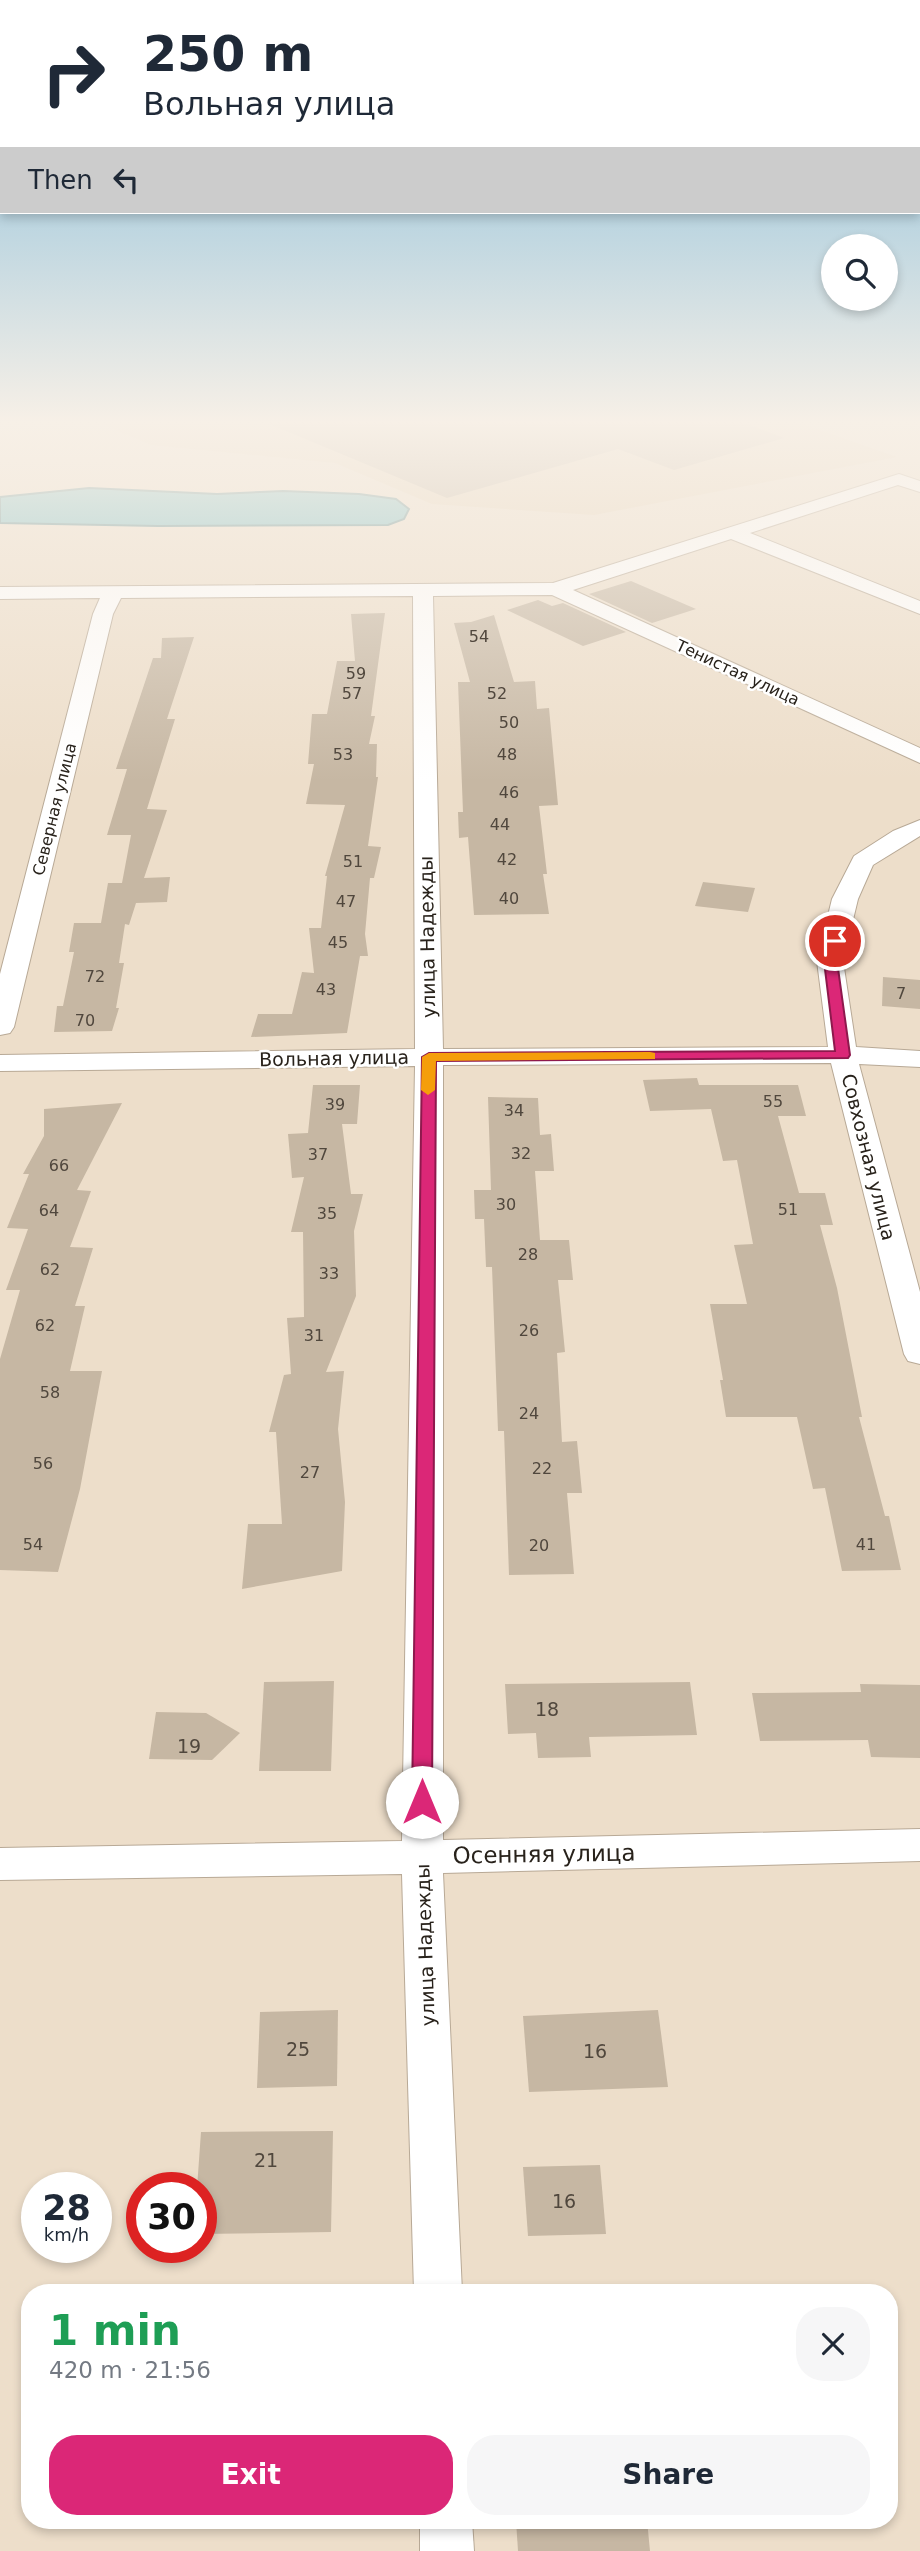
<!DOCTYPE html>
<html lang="en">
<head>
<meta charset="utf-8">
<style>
  :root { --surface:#fff; --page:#f6f6f7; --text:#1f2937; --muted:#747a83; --accent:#db2777 }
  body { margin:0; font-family:"DejaVu Sans",sans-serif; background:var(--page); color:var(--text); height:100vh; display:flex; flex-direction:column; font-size:26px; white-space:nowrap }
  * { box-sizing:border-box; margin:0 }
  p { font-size:23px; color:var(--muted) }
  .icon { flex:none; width:38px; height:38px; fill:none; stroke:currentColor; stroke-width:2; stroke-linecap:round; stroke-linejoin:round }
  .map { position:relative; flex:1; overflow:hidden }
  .sheet { position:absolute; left:21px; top:2284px; width:877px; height:245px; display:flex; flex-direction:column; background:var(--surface); border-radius:28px; box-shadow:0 4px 10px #0003 }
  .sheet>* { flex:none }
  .guide { position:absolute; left:0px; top:0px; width:920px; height:214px; box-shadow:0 4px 10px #0003; background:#fff; color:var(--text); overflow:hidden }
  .buttons { position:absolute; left:821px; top:234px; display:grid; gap:14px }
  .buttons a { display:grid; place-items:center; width:77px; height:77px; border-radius:50%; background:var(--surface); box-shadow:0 4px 10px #0003; font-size:35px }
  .speed { position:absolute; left:21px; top:2172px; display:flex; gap:14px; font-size:35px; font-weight:700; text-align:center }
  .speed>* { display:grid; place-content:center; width:91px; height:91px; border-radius:50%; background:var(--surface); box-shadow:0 4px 10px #0003; line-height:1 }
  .speed small { font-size:18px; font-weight:400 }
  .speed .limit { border:10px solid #d22; background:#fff; color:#111 }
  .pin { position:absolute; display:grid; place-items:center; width:60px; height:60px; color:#fff; margin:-30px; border:4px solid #fff; border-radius:50%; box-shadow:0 2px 7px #0007 }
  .me { position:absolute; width:77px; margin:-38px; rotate:0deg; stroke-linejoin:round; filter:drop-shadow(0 0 5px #0008) }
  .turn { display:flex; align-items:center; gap:24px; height:147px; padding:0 28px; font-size:32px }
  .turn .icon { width:91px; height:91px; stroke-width:2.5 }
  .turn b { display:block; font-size:49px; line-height:60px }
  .then { display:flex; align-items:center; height:66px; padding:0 28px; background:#0003; gap:14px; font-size:26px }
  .round { display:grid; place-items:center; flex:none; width:74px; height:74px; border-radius:28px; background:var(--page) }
  .headline { display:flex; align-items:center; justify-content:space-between; height:119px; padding:0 28px }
  h1 { font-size:42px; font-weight:800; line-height:52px; color:#1e9e55 }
  .primary-button { display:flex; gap:14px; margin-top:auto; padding:14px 28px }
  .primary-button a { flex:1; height:80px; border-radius:28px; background:var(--accent); color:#fff; font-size:28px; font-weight:800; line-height:80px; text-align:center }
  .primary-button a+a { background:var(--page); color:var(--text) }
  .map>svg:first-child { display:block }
</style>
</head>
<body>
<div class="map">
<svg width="920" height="2551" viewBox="0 0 920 2551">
  <rect width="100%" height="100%" fill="#eddeca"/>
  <path fill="#e7d4b9" d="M 100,423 L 800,423 L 897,457 L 594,515 L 432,504 L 335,463 L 151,445 Z"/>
  <path fill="#78bdc3" stroke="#608e91" stroke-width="2" d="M 89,488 L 217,494 L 283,491 L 359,494 L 396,499 L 409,509 L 404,519 L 388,525 L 158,526 L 0,523 L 0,497 Z"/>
  <g fill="#c6b7a3">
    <path d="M 267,423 L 744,423 L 784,438 L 674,470 L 618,449 L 447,498 Z"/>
    <path d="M 631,581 L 696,609 L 652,623 L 589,594 Z"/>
    <path d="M 538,600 L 552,606 L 563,603 L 626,632 L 583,646 L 507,610 Z"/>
    <path d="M 385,613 L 371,716 L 375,716 L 369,744 L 377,744 L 376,777 L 378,777 L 368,846 L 381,847 L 374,878 L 370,878 L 365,934 L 368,956 L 360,956 L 347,1033 L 251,1037 L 258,1014 L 292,1014 L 302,972 L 314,973 L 309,928 L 321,928 L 327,876 L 325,876 L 345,805 L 306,804 L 314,764 L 308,764 L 312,714 L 327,714 L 337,661 L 355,661 L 351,614 Z"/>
    <path d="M 494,615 L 514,682 L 535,681 L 537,709 L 549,708 L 558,805 L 539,806 L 547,874 L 543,874 L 549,914 L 474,915 L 468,837 L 459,838 L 458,812 L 463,812 L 458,682 L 470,682 L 454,623 L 471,622 Z"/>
    <path d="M 194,637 L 167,719 L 175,719 L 147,809 L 167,810 L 144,878 L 170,877 L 167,902 L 136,903 L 129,925 L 125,924 L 119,963 L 124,963 L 116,1008 L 119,1008 L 112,1031 L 54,1032 L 57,1006 L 63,1006 L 74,952 L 69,952 L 74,923 L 101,923 L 108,883 L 122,883 L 131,835 L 107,835 L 127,769 L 116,769 L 153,658 L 161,658 L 162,638 Z"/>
    <path d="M 703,882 L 755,888 L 748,912 L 695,906 Z"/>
    <path d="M 883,977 L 920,980 L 920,1009 L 882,1006 Z"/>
    <path d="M 697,1078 L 699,1085 L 798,1085 L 806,1116 L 778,1116 L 799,1193 L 825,1193 L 833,1225 L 820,1225 L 837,1288 L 862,1417 L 859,1417 L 885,1516 L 889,1516 L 901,1570 L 842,1571 L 825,1488 L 813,1489 L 797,1417 L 726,1417 L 720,1380 L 723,1380 L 710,1304 L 747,1304 L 734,1245 L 753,1244 L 737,1160 L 723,1161 L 711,1109 L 650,1111 L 643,1080 Z"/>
    <path d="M 313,1085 L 360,1085 L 357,1124 L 342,1124 L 351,1194 L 363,1194 L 354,1231 L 356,1296 L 326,1372 L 344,1371 L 338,1429 L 345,1502 L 342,1571 L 242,1589 L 248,1524 L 282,1524 L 276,1432 L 269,1432 L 284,1375 L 291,1374 L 287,1318 L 304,1317 L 303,1232 L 291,1232 L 304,1177 L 292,1178 L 288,1134 L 308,1133 Z"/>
    <path d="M 488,1097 L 538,1098 L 540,1135 L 551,1134 L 554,1171 L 535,1171 L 540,1240 L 569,1240 L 573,1280 L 558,1280 L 565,1352 L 557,1353 L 562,1442 L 577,1441 L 582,1493 L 567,1493 L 574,1574 L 509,1575 L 504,1431 L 498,1431 L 492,1267 L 486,1267 L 484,1219 L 475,1219 L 474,1190 L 491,1190 Z"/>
    <path d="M 122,1103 L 77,1190 L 91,1191 L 70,1247 L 93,1248 L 75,1306 L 85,1306 L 70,1371 L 102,1371 L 80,1489 L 58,1572 L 0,1570 L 0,1359 L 20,1290 L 6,1290 L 28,1229 L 7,1228 L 29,1174 L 23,1174 L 44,1136 L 44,1109 Z"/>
    <path d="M 334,1681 L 331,1771 L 259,1771 L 264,1682 Z"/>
    <path d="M 690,1682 L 697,1735 L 589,1737 L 591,1757 L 538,1758 L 536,1733 L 508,1734 L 505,1684 Z"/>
    <path d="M 860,1684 L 920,1685 L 920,1758 L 871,1757 L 868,1740 L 760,1741 L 752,1693 L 861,1692 Z"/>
    <path d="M 156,1712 L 206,1713 L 240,1733 L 212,1760 L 149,1759 Z"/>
    <path d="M 338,2010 L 337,2086 L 257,2088 L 260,2012 Z"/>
    <path d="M 658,2010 L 668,2087 L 529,2092 L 523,2016 Z"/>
    <path d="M 333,2131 L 331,2232 L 201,2234 L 201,2188 L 197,2188 L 201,2132 Z"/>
    <path d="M 600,2165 L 606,2234 L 528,2236 L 523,2167 Z"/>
    <path d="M 516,2520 L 647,2520 L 650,2551 L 518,2551 Z"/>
  </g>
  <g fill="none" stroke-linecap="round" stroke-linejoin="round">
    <g stroke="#b8a996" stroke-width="2">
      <g id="street">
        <path d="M 899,474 L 920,481 L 920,492 L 898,485 L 750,533 L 920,601 L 920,614 L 731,539 L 573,590 L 920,748 L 920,763 L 552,595 L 433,596 L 443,1049 L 828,1047 L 817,961 L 832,899 L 854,856 L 893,831 L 920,820 L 920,836 L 873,865 L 858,899 L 843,961 L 856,1047 L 920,1051 L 920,1067 L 859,1064 L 920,1292 L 920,1364 L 908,1361 L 904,1354 L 831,1063 L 443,1065 L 443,1840 L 920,1829 L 920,1861 L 443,1873 L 462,2292 L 414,2292 L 402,1874 L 0,1880 L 0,1848 L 402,1841 L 415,1066 L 0,1071 L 0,1055 L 415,1049 L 413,596 L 121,598 L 113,614 L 14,1027 L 10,1033 L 0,1035 L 0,974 L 93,614 L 100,598 L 0,599 L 0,587 L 553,583 Z"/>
        <path d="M 420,2520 L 472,2520 L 474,2551 L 420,2551 Z"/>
      </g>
    </g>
    <use href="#street" fill="#fff" fill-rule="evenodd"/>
  </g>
  <linearGradient id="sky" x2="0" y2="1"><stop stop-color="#7bb8d9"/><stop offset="0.54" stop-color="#f7f0e7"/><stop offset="1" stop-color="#f7f0e7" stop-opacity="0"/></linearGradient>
  <rect width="920" height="781" fill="url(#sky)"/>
  <path fill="#db2777" stroke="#8e194d" stroke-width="2" d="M 835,937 L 842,941 L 837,961 L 850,1055 L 848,1058 L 436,1061 L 432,1802 L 429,1808 L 422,1810 L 415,1808 L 412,1802 L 422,1057 L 429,1053 L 835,1051 L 824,961 L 829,941 Z"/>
  <path fill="#f59e0b" d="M 650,1052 L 655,1053 L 655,1059 L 436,1061 L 435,1090 L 428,1095 L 421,1090 L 422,1057 L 429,1053 Z"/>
  <g text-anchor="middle" stroke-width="5" stroke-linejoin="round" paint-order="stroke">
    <g font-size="16" fill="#50473d">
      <text x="479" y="642">54</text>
      <text x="356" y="679">59</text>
      <text x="352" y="699">57</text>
      <text x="497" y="699">52</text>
      <text x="509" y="728">50</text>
      <text x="343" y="760">53</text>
      <text x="507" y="760">48</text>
      <text x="509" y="798">46</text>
      <text x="500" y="830">44</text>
      <text x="507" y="865">42</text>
      <text x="353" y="867">51</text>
      <text x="509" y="904">40</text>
      <text x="346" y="907">47</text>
      <text x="338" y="948">45</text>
      <text x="95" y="982">72</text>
      <text x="326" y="995">43</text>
      <text x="901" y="999">7</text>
      <text x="85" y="1026">70</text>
      <text x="773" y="1107">55</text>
      <text x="335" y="1110">39</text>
      <text x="514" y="1116">34</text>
      <text x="521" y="1159">32</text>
      <text x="318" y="1160">37</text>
      <text x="59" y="1171">66</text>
      <text x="506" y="1210">30</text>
      <text x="788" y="1215">51</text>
      <text x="49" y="1216">64</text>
      <text x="327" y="1219">35</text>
      <text x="528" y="1260">28</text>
      <text x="50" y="1275">62</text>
      <text x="329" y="1279">33</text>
      <text x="45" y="1331">62</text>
      <text x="529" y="1336">26</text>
      <text x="314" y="1341">31</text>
      <text x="50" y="1398">58</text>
      <text x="529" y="1419">24</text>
      <text x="43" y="1469">56</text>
      <text x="542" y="1474">22</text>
      <text x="310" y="1478">27</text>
      <text x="33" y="1550">54</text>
      <text x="866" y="1550">41</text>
      <text x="539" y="1551">20</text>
    </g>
    <g font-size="16" fill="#28221b" stroke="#fff">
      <text transform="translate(738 672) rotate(25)" y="6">Тенистая улица</text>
      <text transform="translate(54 809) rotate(-76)" y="6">Северная улица</text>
    </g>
    <g font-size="19" fill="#28221b" stroke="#fff">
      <text transform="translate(427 937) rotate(-91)" y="7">улица Надежды</text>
      <text transform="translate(334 1058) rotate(-1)" y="7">Вольная улица</text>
      <text transform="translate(869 1157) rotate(76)" y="7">Совхозная улица</text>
      <text transform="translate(425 1945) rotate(-92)" y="7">улица Надежды</text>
    </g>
    <g font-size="19" fill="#50473d">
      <text x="547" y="1716">18</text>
      <text x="189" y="1753">19</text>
      <text x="298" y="2056">25</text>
      <text x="595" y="2058">16</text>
      <text x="266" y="2167">21</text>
      <text x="564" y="2208">16</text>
    </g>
    <g font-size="23" fill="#28221b" stroke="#fff">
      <text transform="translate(544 1854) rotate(-1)" y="8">Осенняя улица</text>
    </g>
  </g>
</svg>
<div class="buttons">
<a><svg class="icon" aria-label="search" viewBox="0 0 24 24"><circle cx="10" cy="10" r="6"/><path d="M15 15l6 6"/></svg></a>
</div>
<div class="speed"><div>28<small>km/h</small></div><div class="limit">30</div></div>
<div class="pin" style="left:835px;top:941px;background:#d93025"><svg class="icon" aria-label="arrive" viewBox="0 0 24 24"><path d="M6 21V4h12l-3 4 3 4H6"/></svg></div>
<svg class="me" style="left:422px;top:1802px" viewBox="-20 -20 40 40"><circle r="19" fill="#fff"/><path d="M0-13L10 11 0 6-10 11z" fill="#db2777"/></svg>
<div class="guide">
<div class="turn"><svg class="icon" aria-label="right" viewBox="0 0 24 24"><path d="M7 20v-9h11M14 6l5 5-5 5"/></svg><div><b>250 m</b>Вольная улица</div></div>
<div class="then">Then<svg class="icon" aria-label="left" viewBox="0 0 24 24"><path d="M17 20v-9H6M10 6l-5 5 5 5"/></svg></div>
</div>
<section class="sheet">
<div class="headline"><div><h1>1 min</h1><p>420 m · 21:56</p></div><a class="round"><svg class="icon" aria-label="close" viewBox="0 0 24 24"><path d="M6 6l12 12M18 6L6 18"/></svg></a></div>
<div class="primary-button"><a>Exit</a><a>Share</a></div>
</section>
</div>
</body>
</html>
